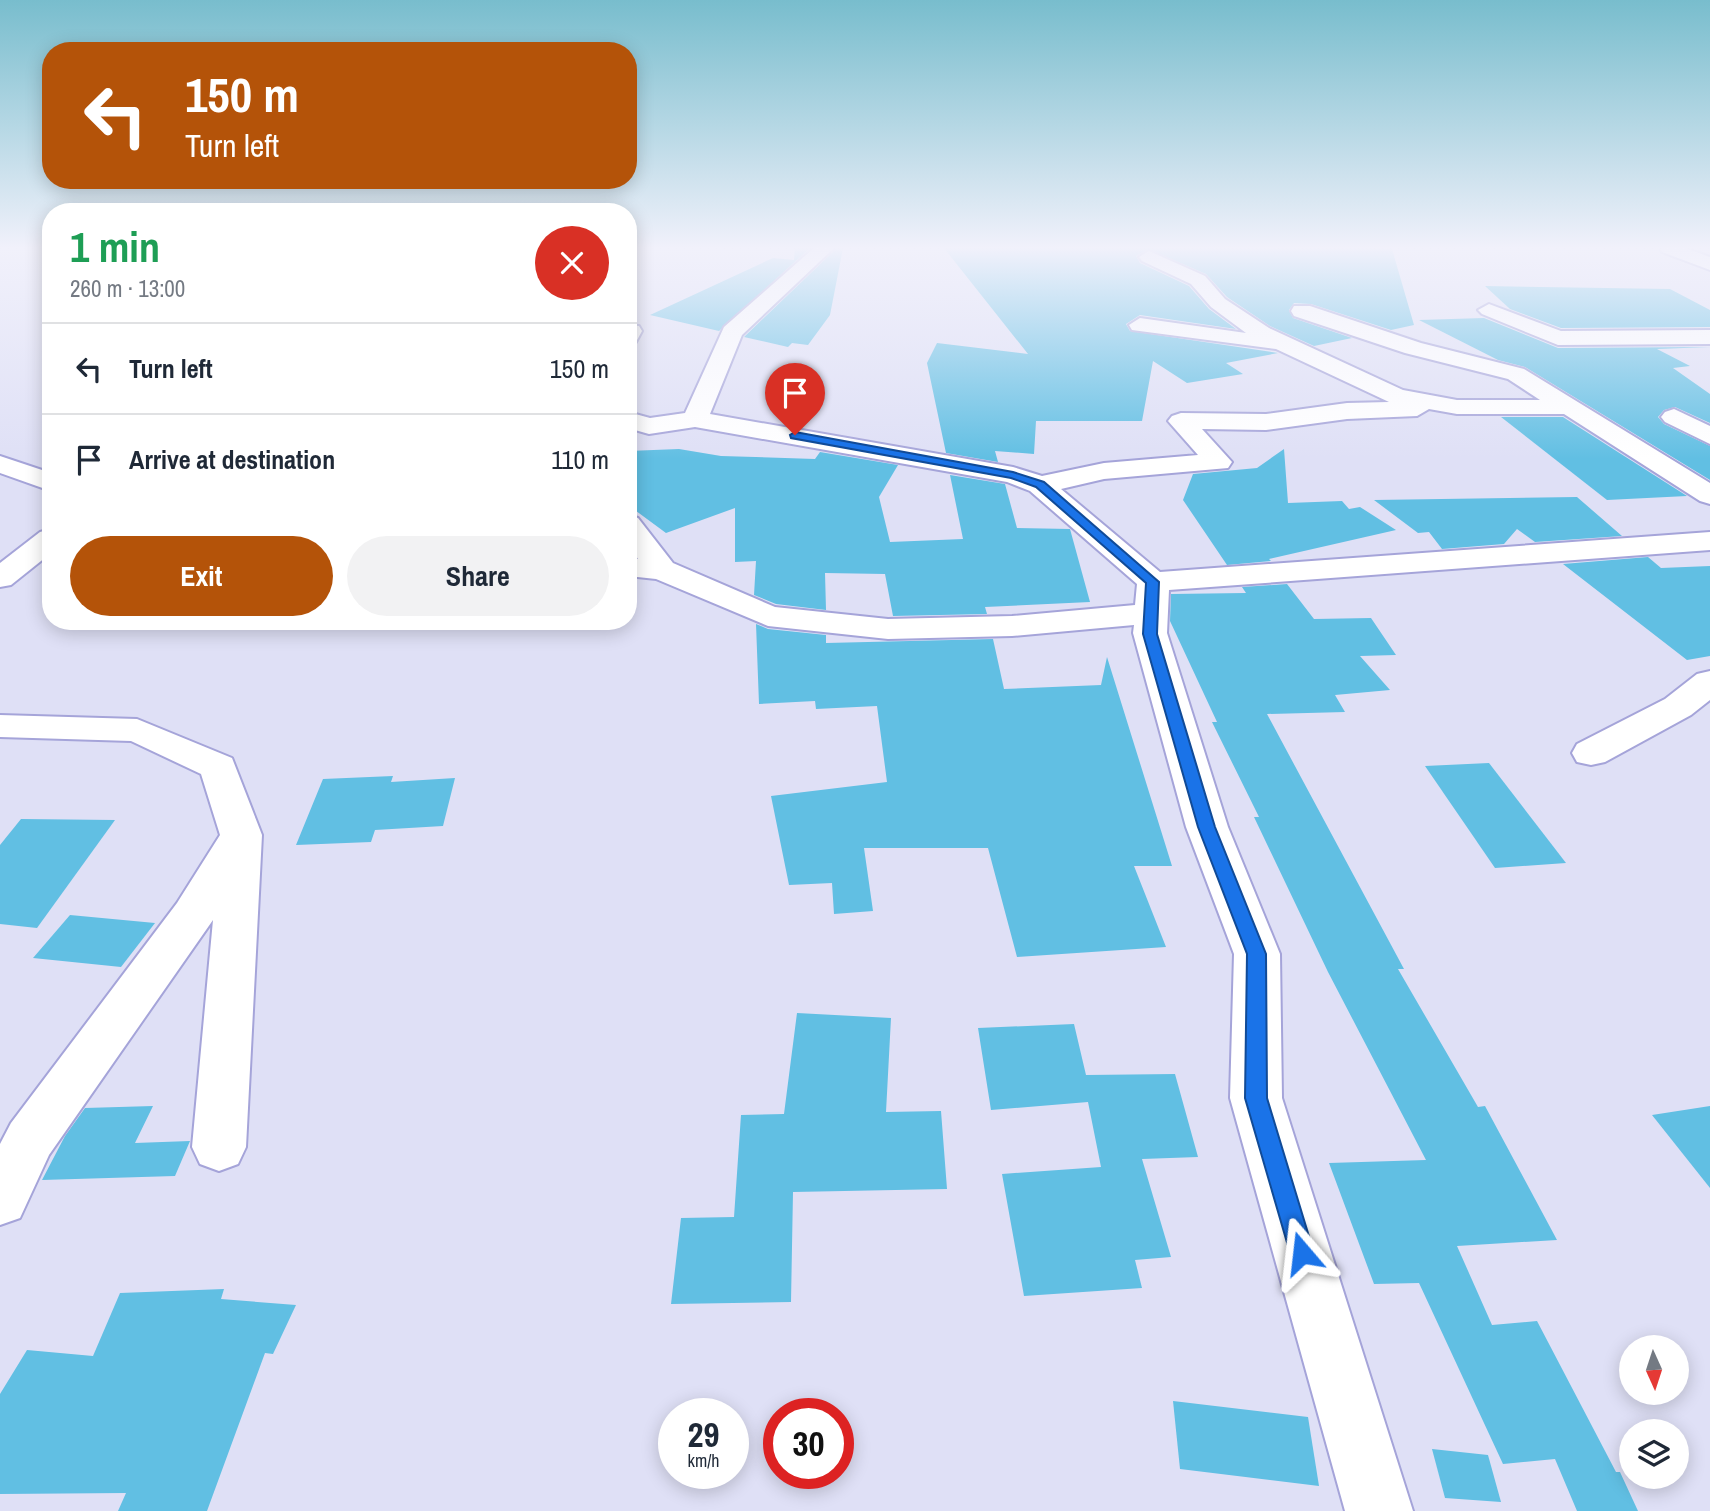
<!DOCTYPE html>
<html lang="en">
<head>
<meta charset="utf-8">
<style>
  :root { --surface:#fff; --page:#f2f2f3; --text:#1f2937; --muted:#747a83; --line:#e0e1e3; --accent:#b45309 }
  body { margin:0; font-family:"Archivo Narrow",sans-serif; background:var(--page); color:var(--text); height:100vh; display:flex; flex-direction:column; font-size:26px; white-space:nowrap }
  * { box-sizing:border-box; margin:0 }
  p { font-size:23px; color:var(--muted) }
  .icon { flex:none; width:38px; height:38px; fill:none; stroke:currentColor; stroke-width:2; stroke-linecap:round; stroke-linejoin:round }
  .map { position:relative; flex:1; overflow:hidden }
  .details { position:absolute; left:42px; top:203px; width:595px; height:427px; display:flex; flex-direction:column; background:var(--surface); border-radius:28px; box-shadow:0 4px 18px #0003 }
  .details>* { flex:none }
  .top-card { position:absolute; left:42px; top:42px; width:595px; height:147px; border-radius:28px; box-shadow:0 4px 18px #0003; background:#b45309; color:#fff; overflow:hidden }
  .needle { width:46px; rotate:177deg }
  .controls { position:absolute; left:1619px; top:1335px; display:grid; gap:14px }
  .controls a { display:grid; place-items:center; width:70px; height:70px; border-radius:50%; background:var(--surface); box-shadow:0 4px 18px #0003; font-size:35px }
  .speed { position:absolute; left:658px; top:1398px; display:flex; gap:14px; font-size:35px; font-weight:700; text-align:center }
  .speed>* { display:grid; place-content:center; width:91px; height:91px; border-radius:50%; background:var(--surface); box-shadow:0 4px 18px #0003; line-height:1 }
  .speed small { font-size:18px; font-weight:400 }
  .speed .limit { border:10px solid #d22; background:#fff; color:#111 }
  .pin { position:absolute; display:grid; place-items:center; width:60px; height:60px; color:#fff; margin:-72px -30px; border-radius:50% 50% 50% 0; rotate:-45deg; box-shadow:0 0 7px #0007 }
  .pin .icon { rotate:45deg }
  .me { position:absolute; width:77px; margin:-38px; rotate:343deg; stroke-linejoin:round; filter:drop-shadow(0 0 5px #0008) }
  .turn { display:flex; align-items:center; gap:24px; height:147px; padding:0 28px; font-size:32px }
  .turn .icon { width:91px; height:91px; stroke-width:2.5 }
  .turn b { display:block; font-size:49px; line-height:60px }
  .round { display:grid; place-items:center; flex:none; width:74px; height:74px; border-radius:37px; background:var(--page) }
  .headline { display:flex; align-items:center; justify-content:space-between; height:119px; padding:0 28px }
  h1 { font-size:42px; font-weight:800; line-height:52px; color:#1e9e55 }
  .action { display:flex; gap:14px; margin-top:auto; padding:14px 28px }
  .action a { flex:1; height:80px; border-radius:42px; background:var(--accent); color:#fff; font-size:28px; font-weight:800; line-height:80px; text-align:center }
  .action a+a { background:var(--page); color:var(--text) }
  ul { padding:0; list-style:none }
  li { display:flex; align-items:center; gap:21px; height:91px; padding:0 28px; border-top:2px solid var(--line) }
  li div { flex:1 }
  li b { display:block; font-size:26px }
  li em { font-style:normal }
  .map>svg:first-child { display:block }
</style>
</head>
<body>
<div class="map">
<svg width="1710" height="1511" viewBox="0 0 1710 1511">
  <rect width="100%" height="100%" fill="#dfe0f6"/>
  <g fill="#61bfe3">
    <path d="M 795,248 L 810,248 L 719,331 L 650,315 L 773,258 L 794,260 Z"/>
    <path d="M 837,248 L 843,248 L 830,315 L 808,345 L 792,343 L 788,347 L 744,337 Z"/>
    <path d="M 944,248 L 1392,249 L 1414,325 L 1391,330 L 1311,304 L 1294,303 L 1289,310 L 1293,318 L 1352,338 L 1314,346 L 1270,326 L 1227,297 L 1206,274 L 1148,249 L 1136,256 L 1140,263 L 1189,286 L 1209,309 L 1236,329 L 1140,315 L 1126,324 L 1130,331 L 1278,353 L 1226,363 L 1243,374 L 1187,383 L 1153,361 L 1142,421 L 1036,421 L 1034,454 L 995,451 L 998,462 L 946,453 L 927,363 L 937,343 L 1028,354 Z"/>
    <path d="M 1485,286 L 1670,289 L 1710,310 L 1710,327 L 1561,328 L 1510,309 Z"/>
    <path d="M 1484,318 L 1558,348 L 1710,347 L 1657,349 L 1690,366 L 1673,368 L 1710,394 L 1710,423 L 1675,407 L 1664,410 L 1658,417 L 1664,424 L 1710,446 L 1710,480 L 1525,367 L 1498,360 L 1419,320 Z"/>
    <path d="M 1501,417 L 1563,417 L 1687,496 L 1607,500 Z"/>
    <path d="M 679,449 L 721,456 L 815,459 L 820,452 L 898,465 L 879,497 L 890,542 L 963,539 L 950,475 L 1005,484 L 1017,528 L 1070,529 L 1090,602 L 985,607 L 987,614 L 893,616 L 885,574 L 825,573 L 826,610 L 776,604 L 754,595 L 756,561 L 735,562 L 735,508 L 666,533 L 628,505 L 628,451 Z"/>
    <path d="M 1284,449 L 1288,503 L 1342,501 L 1349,509 L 1360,507 L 1396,530 L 1269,559 L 1271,561 L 1227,565 L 1183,500 L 1193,474 L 1257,468 Z"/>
    <path d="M 1577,497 L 1622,536 L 1535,542 L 1517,529 L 1504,544 L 1442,549 L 1429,532 L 1418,533 L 1374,500 Z"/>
    <path d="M 1648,557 L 1661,568 L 1710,566 L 1710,656 L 1687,660 L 1563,564 Z"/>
    <path d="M 1287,584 L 1314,619 L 1371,618 L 1396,655 L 1360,656 L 1390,690 L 1335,695 L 1345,712 L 1267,714 L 1404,969 L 1398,969 L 1478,1107 L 1485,1106 L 1557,1240 L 1457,1246 L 1492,1325 L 1537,1321 L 1616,1472 L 1620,1472 L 1638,1511 L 1577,1511 L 1555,1459 L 1503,1464 L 1419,1283 L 1374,1284 L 1329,1163 L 1426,1160 L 1328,972 L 1254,817 L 1259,817 L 1212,722 L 1217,722 L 1170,621 L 1171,594 L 1246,593 L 1242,587 Z"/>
    <path d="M 756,624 L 768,629 L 826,635 L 826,643 L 993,639 L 1004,689 L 1101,685 L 1107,657 L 1172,866 L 1134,866 L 1166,947 L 1017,957 L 988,848 L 864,848 L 873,911 L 834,914 L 832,883 L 789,885 L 771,796 L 887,782 L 877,706 L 816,709 L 815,701 L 759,704 Z"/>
    <path d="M 1489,763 L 1566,863 L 1495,868 L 1425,766 Z"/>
    <path d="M 393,776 L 391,782 L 455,778 L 443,826 L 375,830 L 371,842 L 296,845 L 323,779 Z"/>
    <path d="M 21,819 L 115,820 L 37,928 L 0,924 L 0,845 Z"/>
    <path d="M 70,915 L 155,923 L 121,967 L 33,958 Z"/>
    <path d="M 797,1013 L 891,1018 L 886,1112 L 941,1111 L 947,1189 L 793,1192 L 791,1302 L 671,1304 L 681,1218 L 734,1217 L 741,1115 L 784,1114 Z"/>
    <path d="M 1074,1024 L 1086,1075 L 1175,1074 L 1198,1157 L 1142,1159 L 1171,1257 L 1135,1260 L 1142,1288 L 1024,1296 L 1002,1174 L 1101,1167 L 1088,1102 L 991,1110 L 978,1028 Z"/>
    <path d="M 153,1106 L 135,1143 L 190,1141 L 175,1176 L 42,1180 L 65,1136 L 85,1108 Z"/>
    <path d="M 1710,1106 L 1710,1188 L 1652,1115 Z"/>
    <path d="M 224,1289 L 221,1299 L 296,1305 L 273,1354 L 265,1353 L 207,1511 L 118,1511 L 126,1493 L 0,1494 L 0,1394 L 27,1350 L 93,1356 L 120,1293 Z"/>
    <path d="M 1173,1401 L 1308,1417 L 1319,1486 L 1180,1469 Z"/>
    <path d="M 1432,1449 L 1488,1455 L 1501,1502 L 1445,1498 Z"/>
  </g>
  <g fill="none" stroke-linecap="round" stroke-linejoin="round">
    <g stroke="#a5a4d9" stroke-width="4">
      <g id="minor">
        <path d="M 814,248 L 834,248 L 742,335 L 710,414 L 1013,467 L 1042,476 L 1104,463 L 1198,455 L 1168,421 L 1172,416 L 1181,413 L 1266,414 L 1347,403 L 1389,402 L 1276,349 L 1132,330 L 1129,325 L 1140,318 L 1246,333 L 1211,307 L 1191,284 L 1142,261 L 1139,257 L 1149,251 L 1205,276 L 1225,299 L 1269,328 L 1403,390 L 1457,400 L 1540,400 L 1508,379 L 1405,353 L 1294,316 L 1291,311 L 1294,306 L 1310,306 L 1421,343 L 1524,369 L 1710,483 L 1710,504 L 1700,501 L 1564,414 L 1457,414 L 1429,409 L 1417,416 L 1347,419 L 1266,430 L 1202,429 L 1232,462 L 1228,468 L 1104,479 L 1061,489 L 1160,572 L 1710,532 L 1710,550 L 1169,590 L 1167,633 L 1228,827 L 1280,954 L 1282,1098 L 1413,1511 L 1345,1511 L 1230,1098 L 1234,954 L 1186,827 L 1133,633 L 1134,625 L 1012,636 L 888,639 L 768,626 L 656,579 L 628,576 L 628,558 L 638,559 L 628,545 L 628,515 L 638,518 L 673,563 L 775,607 L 888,619 L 1012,616 L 1135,605 L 1137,584 L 1030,491 L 1007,482 L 695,427 L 649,434 L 628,428 L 628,412 L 650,418 L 685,413 L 724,327 Z"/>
        <path d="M 1660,248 L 1685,248 L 1710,257 L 1710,270 L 1662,252 Z"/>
        <path d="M 1489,304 L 1561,331 L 1710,330 L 1710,344 L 1558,345 L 1482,314 L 1478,310 Z"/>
        <path d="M 628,325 L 639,326 L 642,331 L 636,342 L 628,344 Z"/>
        <path d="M 1674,409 L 1710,426 L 1710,444 L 1665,422 L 1661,417 L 1665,412 Z"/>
        <path d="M 0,456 L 51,473 L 51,491 L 0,473 Z"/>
        <path d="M 51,529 L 51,553 L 11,585 L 0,587 L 0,563 L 40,532 Z"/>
        <path d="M 1710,671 L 1710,700 L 1691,715 L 1605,762 L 1591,765 L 1577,762 L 1572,753 L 1577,744 L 1665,699 L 1697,674 Z"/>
        <path d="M 0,715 L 137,719 L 232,758 L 262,835 L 246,1147 L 238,1164 L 219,1171 L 200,1164 L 192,1147 L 213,920 L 49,1155 L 20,1218 L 0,1225 L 0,1144 L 11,1123 L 177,903 L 220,835 L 201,774 L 131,741 L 0,737 Z"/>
      </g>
    </g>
    <use href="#minor" fill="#fff" fill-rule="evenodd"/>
  </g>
  <linearGradient id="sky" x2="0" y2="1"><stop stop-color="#78bdcd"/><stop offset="0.54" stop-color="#f1f1fb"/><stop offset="1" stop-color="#f1f1fb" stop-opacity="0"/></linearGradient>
  <rect width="1710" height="459" fill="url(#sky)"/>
  <path fill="#1a73e8" stroke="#114b97" stroke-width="2" d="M 795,432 L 1013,472 L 1044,482 L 1159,582 L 1157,634 L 1215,827 L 1266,954 L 1267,1098 L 1314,1253 L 1310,1261 L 1302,1264 L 1294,1261 L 1290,1253 L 1245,1098 L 1247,954 L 1198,827 L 1143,634 L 1146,583 L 1036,487 L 1011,478 L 791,438 L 790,435 Z"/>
</svg>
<div class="controls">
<a><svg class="needle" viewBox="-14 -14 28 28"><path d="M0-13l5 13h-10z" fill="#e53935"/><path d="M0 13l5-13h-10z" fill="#747a83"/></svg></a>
<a><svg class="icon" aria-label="layers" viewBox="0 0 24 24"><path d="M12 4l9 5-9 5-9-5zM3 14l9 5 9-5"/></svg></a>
</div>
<div class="speed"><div>29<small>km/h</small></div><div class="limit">30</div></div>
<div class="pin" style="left:795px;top:435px;background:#d93025"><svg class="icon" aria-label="arrive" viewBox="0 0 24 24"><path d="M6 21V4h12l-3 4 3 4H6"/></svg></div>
<svg class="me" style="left:1302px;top:1253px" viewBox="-20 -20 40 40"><path d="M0-17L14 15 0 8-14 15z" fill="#1a73e8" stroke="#fff" stroke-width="4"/></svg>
<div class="top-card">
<div class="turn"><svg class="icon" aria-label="left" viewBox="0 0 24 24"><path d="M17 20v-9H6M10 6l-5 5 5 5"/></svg><div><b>150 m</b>Turn left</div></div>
</div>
<section class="details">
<div class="headline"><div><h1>1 min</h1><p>260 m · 13:00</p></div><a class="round" style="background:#d93025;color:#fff"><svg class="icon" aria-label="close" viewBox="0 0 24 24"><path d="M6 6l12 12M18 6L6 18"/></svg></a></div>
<ul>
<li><svg class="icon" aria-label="left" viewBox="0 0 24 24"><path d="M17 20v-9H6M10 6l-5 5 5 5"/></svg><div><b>Turn left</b></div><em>150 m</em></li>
<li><svg class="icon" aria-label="arrive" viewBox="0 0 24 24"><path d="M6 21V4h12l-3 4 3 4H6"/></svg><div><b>Arrive at destination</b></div><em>110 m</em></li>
</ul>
<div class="action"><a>Exit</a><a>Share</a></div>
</section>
</div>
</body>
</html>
